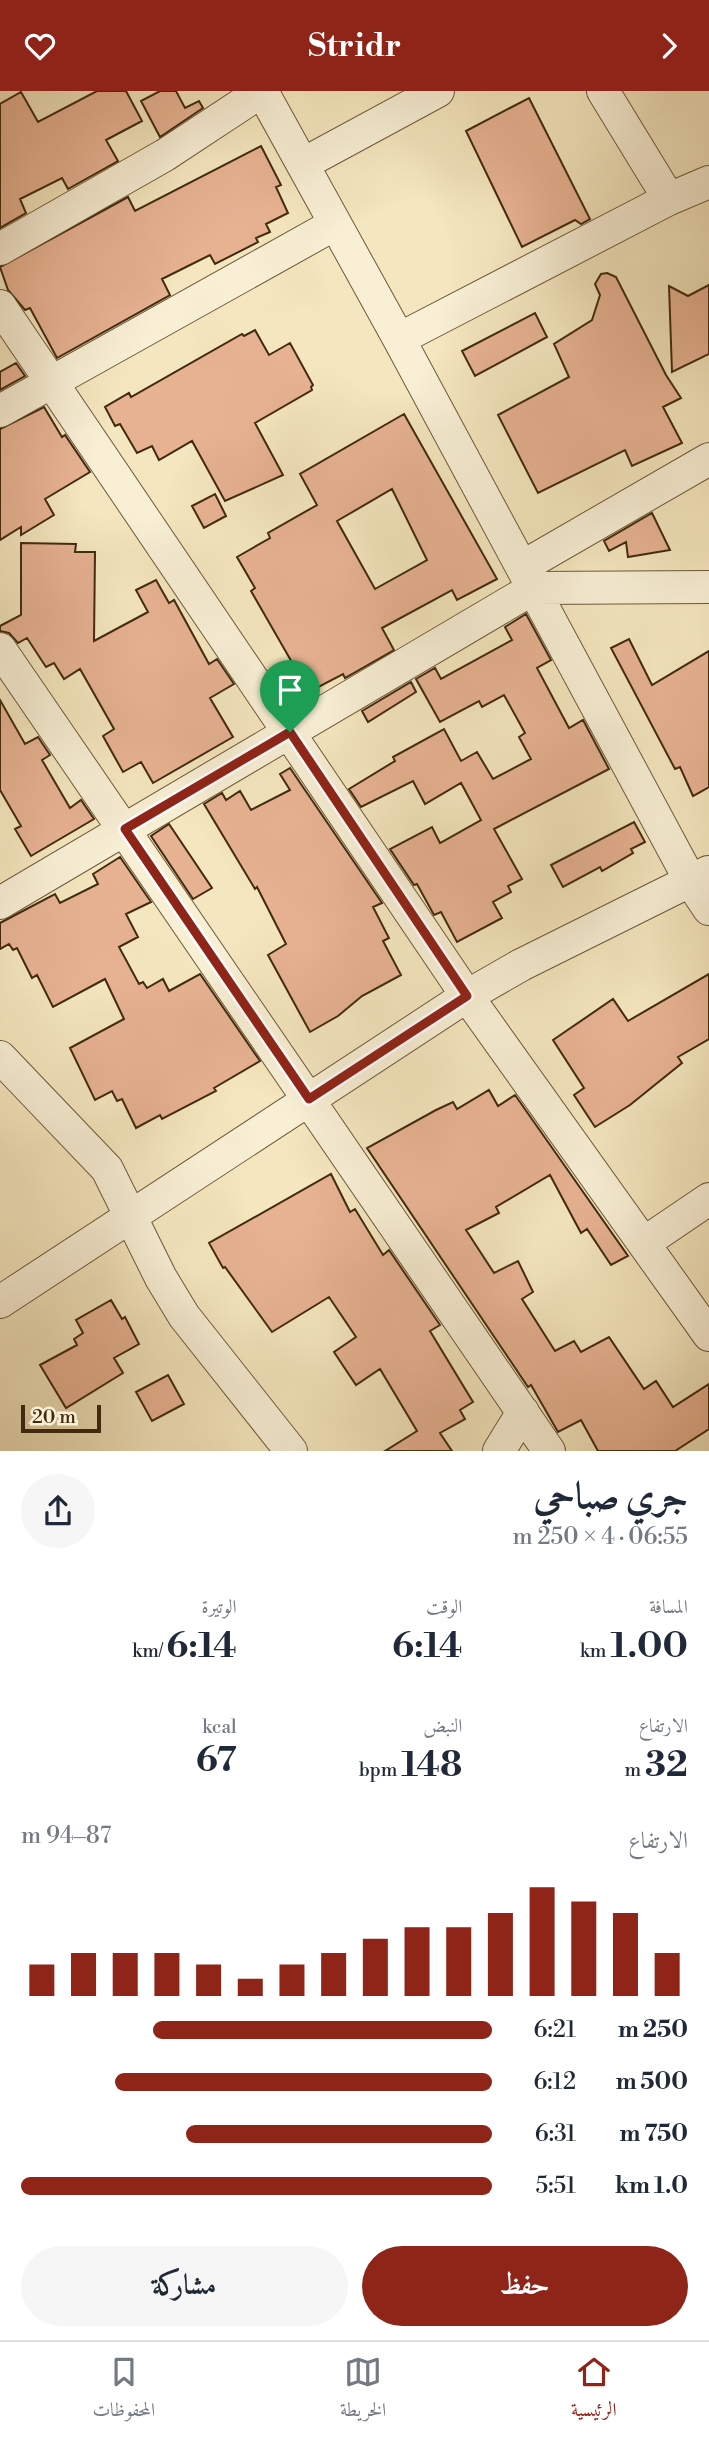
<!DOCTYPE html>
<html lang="ar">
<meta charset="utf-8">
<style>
:root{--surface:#fff;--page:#f6f6f7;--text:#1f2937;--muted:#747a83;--line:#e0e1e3;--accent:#8f2418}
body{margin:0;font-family:"Libre Bodoni",Amiri,serif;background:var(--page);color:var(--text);direction:rtl;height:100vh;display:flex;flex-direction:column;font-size:26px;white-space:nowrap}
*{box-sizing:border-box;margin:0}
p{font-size:23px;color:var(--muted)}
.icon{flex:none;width:38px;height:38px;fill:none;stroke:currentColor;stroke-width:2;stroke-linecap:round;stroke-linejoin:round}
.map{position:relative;height:1360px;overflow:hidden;direction:ltr}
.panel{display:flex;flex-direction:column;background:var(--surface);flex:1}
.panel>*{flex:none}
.scale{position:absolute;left:21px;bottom:18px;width:80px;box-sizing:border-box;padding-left:7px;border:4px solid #412a0e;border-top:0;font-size:19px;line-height:24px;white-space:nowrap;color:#412a0e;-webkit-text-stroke:5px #f8efd5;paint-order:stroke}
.pin{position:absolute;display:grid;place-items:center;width:60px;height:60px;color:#fff;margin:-72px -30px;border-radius:50% 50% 50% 0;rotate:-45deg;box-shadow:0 0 7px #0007}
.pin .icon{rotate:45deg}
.round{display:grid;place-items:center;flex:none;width:74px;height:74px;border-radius:37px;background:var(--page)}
.overview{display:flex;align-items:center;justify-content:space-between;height:119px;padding:0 21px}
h1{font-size:38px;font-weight:700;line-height:52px}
.metrics{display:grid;grid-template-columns:repeat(3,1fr);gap:10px;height:119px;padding:7px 21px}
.metrics div{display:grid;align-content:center}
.metrics b{font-size:35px;font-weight:700}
.metrics small{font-size:19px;font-weight:400}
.metrics p{font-size:19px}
.chart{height:196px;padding:14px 21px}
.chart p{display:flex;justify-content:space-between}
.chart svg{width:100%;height:126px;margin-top:7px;stroke:var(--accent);stroke-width:6}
.cta{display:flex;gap:14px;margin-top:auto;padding:14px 21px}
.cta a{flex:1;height:80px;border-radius:42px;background:var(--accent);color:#fff;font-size:28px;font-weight:700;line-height:80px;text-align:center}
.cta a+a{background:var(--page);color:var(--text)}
ul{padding:0 21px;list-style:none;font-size:23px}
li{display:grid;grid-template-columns:112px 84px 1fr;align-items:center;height:52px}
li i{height:18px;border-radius:9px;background:var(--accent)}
header{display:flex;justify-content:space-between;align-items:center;height:91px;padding:0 21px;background:var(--accent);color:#fff;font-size:32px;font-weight:700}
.tab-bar{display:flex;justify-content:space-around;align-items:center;height:98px;border-top:2px solid var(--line);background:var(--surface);font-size:19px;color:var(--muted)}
.tab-bar a{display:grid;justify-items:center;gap:4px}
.tab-bar .current{color:var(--accent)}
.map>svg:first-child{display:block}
.building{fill:#e7b292;stroke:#412a0e;stroke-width:2;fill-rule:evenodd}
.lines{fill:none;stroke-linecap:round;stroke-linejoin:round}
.minor-casing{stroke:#6e593a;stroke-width:34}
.minor{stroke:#f8efd5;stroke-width:32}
.route-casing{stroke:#fff;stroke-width:14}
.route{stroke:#8f2418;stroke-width:9}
</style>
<header><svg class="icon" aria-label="forward" viewBox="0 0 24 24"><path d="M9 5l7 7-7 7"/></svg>Stridr<svg class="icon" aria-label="heart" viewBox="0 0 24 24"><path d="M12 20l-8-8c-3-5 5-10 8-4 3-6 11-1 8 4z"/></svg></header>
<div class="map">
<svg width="709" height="1360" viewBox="0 0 709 1360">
<rect width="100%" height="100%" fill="#f4e6be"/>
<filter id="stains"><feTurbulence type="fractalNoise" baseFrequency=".00286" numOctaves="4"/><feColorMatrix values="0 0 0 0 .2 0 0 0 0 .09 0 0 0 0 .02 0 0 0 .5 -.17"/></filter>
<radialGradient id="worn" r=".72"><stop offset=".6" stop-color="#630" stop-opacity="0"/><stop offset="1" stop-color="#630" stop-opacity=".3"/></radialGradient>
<!-- building -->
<path class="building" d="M97 0H126L142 30 106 49 118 70 68 98 62 87 20 108 26 122 0 137V13L21 1 38 31Z
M160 0H176L185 17 199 10 203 17 160 46 141 10Z
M529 7 590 128 581 133 575 129 522 156 466 40Z
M261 55 281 94 276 96 288 122 266 133 270 141 256 147 258 151 215 173 210 164 162 188 170 204 57 267 30 217 25 219 8 199 0 176 128 106 135 120Z
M607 182 616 186 666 284 681 307 663 316 682 352 632 375 625 359 538 402 498 324 569 286 554 253 592 229 600 204 595 193 601 183Z
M709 194V263L672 281 669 195 688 205Z
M535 222 547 246 475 285 462 260Z
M255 239 269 264 290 252 313 294 311 296 312 299 255 332 283 384 225 410 192 350 159 369 152 355 137 362 120 333 115 335 105 316 129 302 131 306 242 243 244 245Z
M16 272 25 285 0 299V281Z
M44 316 62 346 65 344 90 381 45 408 54 424 21 444V436L0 449V338Z
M404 323 497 488 457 509 452 499 382 537 394 559 345 587 343 583 309 601 251 500 255 497 237 466 270 447 268 442 317 414 300 383ZM392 398 427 469 375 498 337 430Z
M215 403 226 425 204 437 192 415Z
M652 422 670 459 628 466 626 451 609 460 604 450Z
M21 452 76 453 75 461H95L94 550 148 521 136 499 156 489 169 512 174 509 209 573 217 568 234 593 210 607 233 646 153 692 141 671 123 681 103 645 114 638 80 578 64 588 54 572 46 576 27 547 18 552 9 542 0 540V535L21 524Z
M526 523 551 569 537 577 569 637 583 629 609 678 494 738 522 788 508 795 511 801 493 811 502 827 457 851 441 821 434 824 417 793 414 794 390 758 432 736 440 752 481 729 461 692 425 713 413 690 361 716 349 698 395 670 393 666 444 638 461 670 477 661 493 688 531 668 519 646 525 642 504 604 482 616 479 610 440 631 416 588 435 577 441 588 512 549 505 536Z
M629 548 652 594 709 560V696L693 705 680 676 675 678 611 557Z
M411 591 416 601 368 631 362 620Z
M0 609 25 653 38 646 50 664 42 669 70 717 81 709 94 728 31 765 15 738 21 735 0 699Z
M290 677 382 812 373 816 389 847 383 850 401 884 362 905 338 925 310 941 268 864 286 853 257 796 255 798 204 713 222 702 226 709 240 700 251 719 290 699 280 683Z
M634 731 645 751 631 758 633 762 602 780 600 776 563 796 551 774Z
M169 733 212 797 193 808 151 745Z
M120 766 151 811 126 823 138 846 119 856 139 893 143 891 147 897 163 888 169 900 200 883 260 970 214 997 216 1000 162 1028 160 1024 136 1037 122 1008 117 1010 112 1000 95 1009 70 957 124 928 105 888 53 916 37 884 32 887 17 857 13 859 9 853 0 858V832L55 803 60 812 98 793 93 783Z
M709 883V948L678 966 682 972 630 1014 595 1036 574 1004 584 997 553 949 613 908 628 930Z
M489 999 498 1015 515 1004 628 1165 611 1174 587 1138 581 1142 550 1084 496 1116 499 1122 466 1139 494 1182 518 1170 533 1201 522 1208 555 1260 574 1250 581 1261 609 1246 644 1298 656 1290 673 1316 709 1293V1338L675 1360H598L581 1329 558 1341 531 1294 528 1296 367 1057 436 1019 453 1011 457 1018Z
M331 1083 350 1121 355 1118 383 1164 389 1159 440 1234 430 1240 473 1311 460 1319 465 1328 440 1342 452 1360H385L417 1340 380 1278 356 1294 334 1261 356 1246 329 1206 272 1241 225 1176 223 1177 209 1152Z
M111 1209 122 1228 125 1226 139 1253 114 1267 123 1282 66 1317 40 1274 77 1254 74 1248 83 1242 76 1229Z
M168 1284 184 1313 152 1330 136 1301Z"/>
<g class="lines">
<defs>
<path id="minor" d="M262 0 399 248 691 791 709 818
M603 0 669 108
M303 73 438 0
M0 158 165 64 262 0
M0 215 467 905 709 1244
M399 248 669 108 709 91
M0 320 335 133
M522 476 709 368
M0 558 549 1360
M0 812 534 497 709 496
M0 966 107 1078 161 1187 184 1225 291 1360
M644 1152 709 1108
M0 1211 467 905 521 874 708 781
M499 1360 523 1321"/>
</defs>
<!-- minor casing -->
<use href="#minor" class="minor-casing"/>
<!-- minor -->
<use href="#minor" class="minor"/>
</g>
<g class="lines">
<defs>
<path id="route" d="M290 641 467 905 309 1008 125 738Z"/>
</defs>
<!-- route casing -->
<use href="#route" class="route-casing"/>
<!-- route -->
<use href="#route" class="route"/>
</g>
<rect width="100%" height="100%" filter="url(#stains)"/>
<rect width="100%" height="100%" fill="url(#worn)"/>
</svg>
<div class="scale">20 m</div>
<div class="pin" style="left:290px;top:641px;background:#1e9e55"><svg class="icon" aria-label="arrive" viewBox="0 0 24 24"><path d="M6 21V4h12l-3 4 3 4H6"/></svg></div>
</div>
<section class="panel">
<div class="overview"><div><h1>جري صباحي</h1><p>06:55 · 4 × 250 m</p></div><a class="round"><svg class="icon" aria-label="share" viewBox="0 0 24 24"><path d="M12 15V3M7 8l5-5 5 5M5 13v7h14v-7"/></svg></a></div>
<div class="metrics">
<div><p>المسافة</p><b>1.00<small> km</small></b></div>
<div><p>الوقت</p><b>6:14</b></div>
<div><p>الوتيرة</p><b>6:14<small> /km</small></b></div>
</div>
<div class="metrics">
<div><p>الارتفاع</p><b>32<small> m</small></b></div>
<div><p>النبض</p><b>148<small> bpm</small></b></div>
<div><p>kcal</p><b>67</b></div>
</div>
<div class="chart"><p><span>الارتفاع</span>87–94 m</p>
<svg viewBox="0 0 160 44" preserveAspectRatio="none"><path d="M5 44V33M15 44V29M25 44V29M35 44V29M45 44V33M55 44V38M65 44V33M75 44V29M85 44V24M95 44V20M105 44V20M115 44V15M125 44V6M135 44V11M145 44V15M155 44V29"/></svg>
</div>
<ul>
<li><b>250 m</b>6:21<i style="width:72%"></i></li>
<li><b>500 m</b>6:12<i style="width:80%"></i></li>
<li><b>750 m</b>6:31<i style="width:65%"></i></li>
<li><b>1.0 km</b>5:51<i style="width:100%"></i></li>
</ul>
<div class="cta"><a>حفظ</a><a>مشاركة</a></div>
</section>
<nav class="tab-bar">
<a class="current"><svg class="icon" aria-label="home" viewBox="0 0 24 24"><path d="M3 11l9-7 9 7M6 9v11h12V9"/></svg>الرئيسية</a>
<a><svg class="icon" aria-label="map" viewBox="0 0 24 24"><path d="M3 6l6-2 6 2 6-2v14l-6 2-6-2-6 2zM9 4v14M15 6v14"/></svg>الخريطة</a>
<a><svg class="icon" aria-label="saved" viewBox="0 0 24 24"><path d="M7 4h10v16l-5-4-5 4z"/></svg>المحفوظات</a>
</nav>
